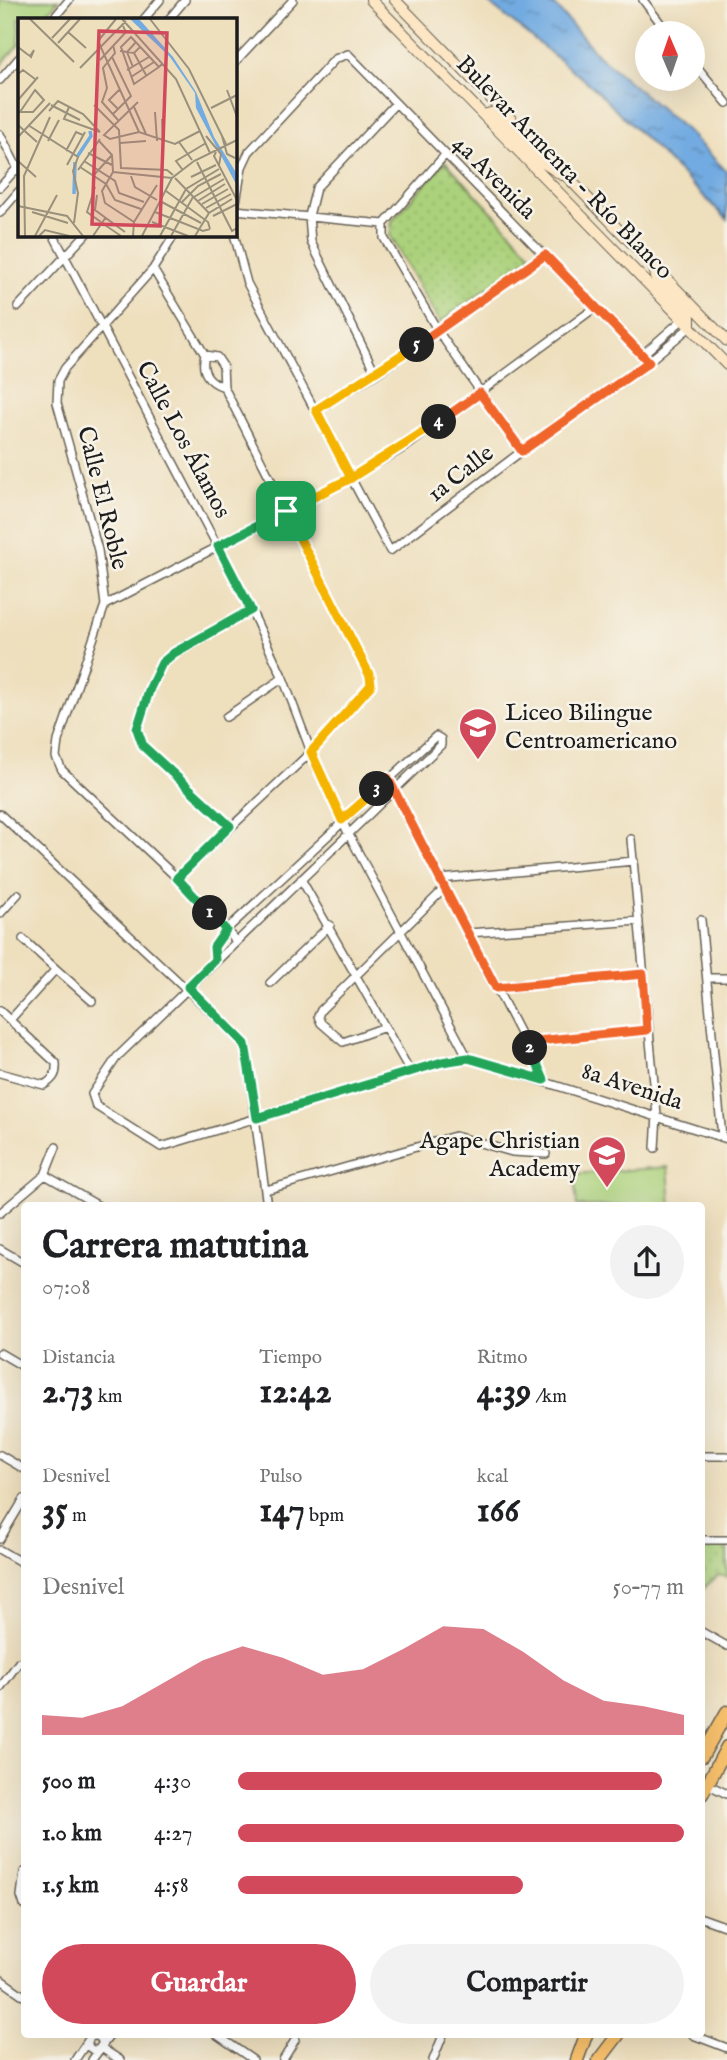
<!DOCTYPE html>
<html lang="es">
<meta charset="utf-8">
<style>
:root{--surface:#fff;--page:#f2f2f2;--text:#202124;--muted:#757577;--accent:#d1495b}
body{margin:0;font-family:"IM FELL English",serif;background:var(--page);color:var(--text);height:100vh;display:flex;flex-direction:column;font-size:26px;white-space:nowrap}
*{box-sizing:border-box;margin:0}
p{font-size:23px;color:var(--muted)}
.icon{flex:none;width:38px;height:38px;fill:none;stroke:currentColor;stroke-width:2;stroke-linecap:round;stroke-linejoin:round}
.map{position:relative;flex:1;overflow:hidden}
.drawer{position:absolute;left:21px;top:1202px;width:684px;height:836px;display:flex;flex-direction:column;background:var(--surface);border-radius:7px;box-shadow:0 7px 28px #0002}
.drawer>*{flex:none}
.needle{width:46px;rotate:358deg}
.fabs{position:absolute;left:635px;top:21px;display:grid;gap:14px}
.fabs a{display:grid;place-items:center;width:70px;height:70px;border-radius:50%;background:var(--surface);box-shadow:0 7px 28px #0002;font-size:35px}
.pin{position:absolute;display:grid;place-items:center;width:60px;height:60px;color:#fff;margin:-30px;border-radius:14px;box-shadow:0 4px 10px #0006}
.km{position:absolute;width:35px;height:35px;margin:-18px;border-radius:50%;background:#222;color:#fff;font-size:19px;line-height:35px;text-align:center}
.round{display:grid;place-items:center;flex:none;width:74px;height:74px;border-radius:37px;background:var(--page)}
.head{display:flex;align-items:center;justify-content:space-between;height:119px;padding:0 21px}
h1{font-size:38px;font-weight:800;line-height:52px}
.metrics{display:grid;grid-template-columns:repeat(3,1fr);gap:10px;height:119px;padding:7px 21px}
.metrics div{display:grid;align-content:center}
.metrics b{font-size:35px;font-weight:800}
.metrics small{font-size:19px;font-weight:400}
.metrics p{font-size:19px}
.chart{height:196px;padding:14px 21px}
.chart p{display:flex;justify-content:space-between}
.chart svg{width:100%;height:126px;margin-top:7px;fill:var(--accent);opacity:.7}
.cta{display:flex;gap:14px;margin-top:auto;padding:14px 21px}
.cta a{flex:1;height:80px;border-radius:42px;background:var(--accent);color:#fff;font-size:28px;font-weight:800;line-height:80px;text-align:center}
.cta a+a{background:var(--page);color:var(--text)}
ul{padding:0 21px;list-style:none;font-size:23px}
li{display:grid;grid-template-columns:112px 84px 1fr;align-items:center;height:52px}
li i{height:18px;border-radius:9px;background:var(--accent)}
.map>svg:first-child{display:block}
.park{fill:url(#park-dots);stroke:#64764c;stroke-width:2}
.pitch{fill:#abd17b;stroke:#64764c;stroke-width:2}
.water{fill:url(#water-ripples);stroke:#47647e;stroke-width:2}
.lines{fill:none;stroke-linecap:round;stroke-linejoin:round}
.street-casing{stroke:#666054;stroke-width:10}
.secondary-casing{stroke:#666054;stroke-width:12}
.highway-casing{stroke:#666054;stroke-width:15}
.street{stroke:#fff;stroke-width:7}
.secondary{stroke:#fce6c4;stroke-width:10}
.highway{stroke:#f7c06c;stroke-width:12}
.split-1-casing{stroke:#fff;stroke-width:14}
.split-2-casing{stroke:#fff;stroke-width:14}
.split-3-casing{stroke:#fff;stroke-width:14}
.split-4-casing{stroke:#fff;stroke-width:14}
.split-5-casing{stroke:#fff;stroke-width:14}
.split-6-casing{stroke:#fff;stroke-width:14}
.split-1{stroke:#22a559;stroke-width:9}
.split-2{stroke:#22a559;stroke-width:9}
.split-3{stroke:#f0652b;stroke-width:9}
.split-4{stroke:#f5b400;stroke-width:9}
.split-5{stroke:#f0652b;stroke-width:9}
.split-6{stroke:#f5b400;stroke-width:9}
.labels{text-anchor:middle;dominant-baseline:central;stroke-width:5;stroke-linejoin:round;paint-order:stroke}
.street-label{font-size:24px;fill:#1c1c1c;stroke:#f7f3e8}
.poi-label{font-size:24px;fill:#1c1c1c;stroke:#f7f3e8;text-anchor:start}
.inset-river{fill:none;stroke:#72abe1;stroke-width:3.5}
.inset-road{fill:none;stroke:#9a917d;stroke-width:2}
.view{fill:#d1495b;fill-opacity:0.15;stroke:#d1495b;stroke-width:3.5}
.inset-edge{fill:none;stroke:#1c1c1c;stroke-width:3.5}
</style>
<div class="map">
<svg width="727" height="2060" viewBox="0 0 727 2060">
<defs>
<pattern id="park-dots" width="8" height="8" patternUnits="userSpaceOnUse" patternTransform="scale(1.75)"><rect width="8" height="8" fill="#abd17b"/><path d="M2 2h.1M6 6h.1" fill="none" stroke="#93b36a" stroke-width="1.8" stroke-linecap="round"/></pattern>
<pattern id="water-ripples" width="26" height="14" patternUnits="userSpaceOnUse" patternTransform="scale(1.75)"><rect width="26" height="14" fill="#72abe1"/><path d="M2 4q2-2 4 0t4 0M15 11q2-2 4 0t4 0" fill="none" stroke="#5d8ab6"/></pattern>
</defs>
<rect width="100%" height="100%" fill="#f7f3e8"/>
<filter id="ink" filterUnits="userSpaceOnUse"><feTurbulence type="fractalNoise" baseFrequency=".0143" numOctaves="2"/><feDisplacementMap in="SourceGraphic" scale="14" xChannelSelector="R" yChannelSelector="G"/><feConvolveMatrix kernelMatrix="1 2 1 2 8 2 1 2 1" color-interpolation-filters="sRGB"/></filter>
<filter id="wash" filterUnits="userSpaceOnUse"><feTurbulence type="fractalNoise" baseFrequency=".00686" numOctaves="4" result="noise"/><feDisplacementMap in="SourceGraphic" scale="28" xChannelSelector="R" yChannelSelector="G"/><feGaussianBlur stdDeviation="1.57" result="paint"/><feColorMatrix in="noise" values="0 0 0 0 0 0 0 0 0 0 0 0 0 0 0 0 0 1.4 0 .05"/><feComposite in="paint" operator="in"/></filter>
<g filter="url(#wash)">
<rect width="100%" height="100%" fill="#eedfbd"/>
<!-- park -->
<path class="park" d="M445 161 532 255 440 323 390 236 392 221Z
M702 1547H727V1577L718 1575 702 1590Z"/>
<!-- pitch -->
<path class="pitch" d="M0 0H59L42 19H19V44L0 66Z
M668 1167 671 1206H577L574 1174Z"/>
<!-- water -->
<path class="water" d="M485 0H550L598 55 686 130 727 172V219L593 87Z"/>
</g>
<g filter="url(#ink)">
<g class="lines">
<defs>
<path id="street" d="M643 0 668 33
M53 19 69 0
M144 19 160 0
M169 19 185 0
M693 62 727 103
M234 63 293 0
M0 80 19 58
M0 134 19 171
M0 187 19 166
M235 210 384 224 444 156
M0 213 19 191
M234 214 242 167 249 152 335 59 348 54 648 362
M384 224V238L438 331 522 451
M53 234 251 610 283 678 311 752 348 833 468 1058
M175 234 153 269 65 368 58 381 57 403 98 550 105 605 58 741 56 757 62 770 177 878 236 941
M234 234 247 283 390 551 522 451 648 362 690 327
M153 269 205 355 217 357 223 366 224 387 370 676 371 685 311 752 177 878
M18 307 86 234
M205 355C200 372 209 382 224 387
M642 355 682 320
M376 374 311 242 309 216 316 188 395 104
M316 410 376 374 545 255
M105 605 351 478 407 446 596 307
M226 717 283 678
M388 778 544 1080
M0 814 245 1044 267 1206
M230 826 143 746 137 729 150 688 162 663 174 653 251 610
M631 839 657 1115 655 1148
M301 879 410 1071
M440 879 634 861
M0 914 18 894
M701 920 722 1137
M468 933 639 921
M215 960 214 947 226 930 436 736 441 739V745L117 1057 92 1094 96 1106 161 1147 442 1062 468 1058 727 1139
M56 969 92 1001
M707 978H727
M270 983 330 925
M496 988 643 974
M0 1011 56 1063C57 1074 54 1079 44 1085L0 1073
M10 1020 56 969 23 939
M385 1027 343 1042 321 1023 318 1016 321 1010 445 888
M527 1042 647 1030
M45 1175 99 1206
M266 1190 455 1136 512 1152 546 1154
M0 1213 45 1175 56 1147
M0 1249 24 1263
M0 1353 24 1367
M0 1455 24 1469
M702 1456H727
M0 1539 24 1499
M702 1540H727
M0 1550 24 1564
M702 1632 727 1646
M0 1688 19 1662
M707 1784 727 1794
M24 1872 21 1896 24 1905
M702 1918 727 1927
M0 1979 24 1996
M217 2035 253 2060
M693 2035 727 2048
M88 2043a7 7 0 1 1 14 0a7 7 0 1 1-14 0Z
M100 2047 120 2060
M75 2060 89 2039
M92 2060 110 2035
M283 2060 295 2040
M433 2060 443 2035"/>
<path id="secondary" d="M371 0 727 365
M395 0 727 341
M483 115 494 112 539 160 562 175
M654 267 657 282 690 317V327"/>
<path id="highway" d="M702 1756 727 1712
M702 1794 727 1747
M577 2060 586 2035
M599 2060 618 2035"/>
</defs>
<!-- street casing -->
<use href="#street" class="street-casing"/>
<!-- secondary casing -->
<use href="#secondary" class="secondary-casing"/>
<!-- highway casing -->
<use href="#highway" class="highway-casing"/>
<!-- street -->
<use href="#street" class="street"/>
<!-- secondary -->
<use href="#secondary" class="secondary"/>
<!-- highway -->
<use href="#highway" class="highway"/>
</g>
</g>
<g class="lines" filter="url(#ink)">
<defs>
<path id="split-1" d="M210 913 177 878 230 826 143 746 137 729 150 688 162 663 174 653 251 610 218 546 286 511"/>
<path id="split-2" d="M210 913 226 930 214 947 215 960 188 987 245 1044 257 1118 442 1062 468 1058 544 1080 530 1048"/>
<path id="split-3" d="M377 789 388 778 496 988 643 974 647 1030 527 1042 530 1048"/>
<path id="split-4" d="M377 789 342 820 311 752 371 685 370 676 286 511 351 478 439 422"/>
<path id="split-5" d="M417 345 545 255 649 362 522 451 480 393 439 422"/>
<path id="split-6" d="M286 511 351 478 316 410 417 345"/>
</defs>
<!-- split-1 casing -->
<use href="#split-1" class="split-1-casing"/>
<!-- split-2 casing -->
<use href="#split-2" class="split-2-casing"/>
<!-- split-3 casing -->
<use href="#split-3" class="split-3-casing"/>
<!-- split-4 casing -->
<use href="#split-4" class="split-4-casing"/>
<!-- split-5 casing -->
<use href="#split-5" class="split-5-casing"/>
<!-- split-6 casing -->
<use href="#split-6" class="split-6-casing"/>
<!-- split-1 -->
<use href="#split-1" class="split-1"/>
<!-- split-2 -->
<use href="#split-2" class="split-2"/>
<!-- split-3 -->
<use href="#split-3" class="split-3"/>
<!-- split-4 -->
<use href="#split-4" class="split-4"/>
<!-- split-5 -->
<use href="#split-5" class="split-5"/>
<!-- split-6 -->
<use href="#split-6" class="split-6"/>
</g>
<!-- icons -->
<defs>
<symbol id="school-pin" viewBox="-11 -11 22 30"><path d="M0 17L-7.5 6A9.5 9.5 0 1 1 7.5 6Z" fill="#d1495b" stroke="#f7f3e8"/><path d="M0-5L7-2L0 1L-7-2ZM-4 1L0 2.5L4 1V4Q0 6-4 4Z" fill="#fff"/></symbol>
</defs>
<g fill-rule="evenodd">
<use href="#school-pin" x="456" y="705" width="44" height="60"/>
<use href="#school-pin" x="585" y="1133" width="44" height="60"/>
</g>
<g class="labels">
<!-- street labels -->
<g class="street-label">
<text transform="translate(564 168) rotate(46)">Bulevar Armenta - Río Blanco</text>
<text transform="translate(494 178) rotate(45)">4a Avenida</text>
<text transform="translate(183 440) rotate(62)">Calle Los Álamos</text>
<text transform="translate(461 474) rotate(-38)">1a Calle</text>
<text transform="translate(102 498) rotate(76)">Calle El Roble</text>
<text transform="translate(632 1087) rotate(18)">8a Avenida</text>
</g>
<!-- poi labels -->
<g class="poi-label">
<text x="505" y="713">Liceo Bilingue<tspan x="505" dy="28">Centroamericano</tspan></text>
<text x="580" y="1141" text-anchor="end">Agape Christian<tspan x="580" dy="28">Academy</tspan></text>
</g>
</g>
<!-- overview -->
<g transform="translate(18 18)">
<rect width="219" height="219" fill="#eedfbd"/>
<path d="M112 1H121L155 39 178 74 196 119 219 156V168L178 90 177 75 152 39Z" fill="#72abe1"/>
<path class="inset-river" d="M59 139 73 118 72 113M56 176 57 144"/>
<path class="inset-road" d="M12 1 56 44M98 1 80 23 121 114M104 1 158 61 192 135M132 1 171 51 208 126M50 14 68 30M34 20 52 1M40 25 62 1M95 27 97 35 85 50 89 70 84 84 100 102M0 29 9 36 12 38 13 39 16 32 12 38M102 33 116 35 122 29M116 35 128 57M94 39 113 78 95 96M82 42 108 14 105 8M115 49 109 34 118 24M141 49 113 19 103 29 116 66 141 49 144 46M62 50 108 3M109 52 131 39M0 56 5 52 17 61M113 59 136 44M17 72 26 82 15 94H2ZM209 72 219 99M0 82 20 59M120 84 86 117 92 121 121 114 157 126 182 113M33 87 62 102M76 87 101 112 103 150 149 152 155 157M51 89 46 101 82 114M116 89 128 116M193 90 219 77M100 91 91 82 102 71M31 93 40 83 65 96 82 114M137 94 139 123M144 101 145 122M0 107 19 124M10 107 60 139 55 153 60 175 56 205M188 118 203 136 201 147M204 118 209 136 217 140M0 119 32 85M30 123 41 102M81 123 94 137 95 154M161 124 174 142M102 125 128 123M48 133 58 114 65 117M198 134 196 138 219 182M70 135 94 147M0 143 18 159M66 143 97 163 101 175 126 184M179 144 214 213 219 210M49 147 67 114M62 149 88 166 97 182 123 191M164 151 158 143 188 125M60 152 82 121M95 154 84 173 87 185 116 204M95 154 154 160M75 158 94 137M113 158 117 169 139 182M173 159 198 147M157 160 191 195M77 169 69 194 83 204M148 173 190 204 192 211M79 177 77 192 107 214M176 179 206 161M142 183 183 205M180 183 207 166M164 184 180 168 203 156M184 186 210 171M0 188 49 198 65 218M188 190 213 176M14 194 50 205M137 194 185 213 192 211M195 198 219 186M134 204 170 218M84 205 103 218M7 218 6 158 32 99M17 218 39 177M21 218 27 212 51 218M75 218 88 199M115 218 116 204 139 167M124 218 154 160 176 143 219 122M142 218 168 171 201 151M153 218 175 179M177 218 191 195 214 181"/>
<path class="view" d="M81 13 149 15 142 208 74 206Z"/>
<rect width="219" height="219" class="inset-edge"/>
</g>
</svg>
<div class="fabs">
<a><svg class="needle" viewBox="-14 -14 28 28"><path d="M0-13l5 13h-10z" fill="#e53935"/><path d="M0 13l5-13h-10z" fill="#757577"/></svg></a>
</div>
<div class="pin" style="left:286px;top:511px;background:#1e9e55"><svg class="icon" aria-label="arrive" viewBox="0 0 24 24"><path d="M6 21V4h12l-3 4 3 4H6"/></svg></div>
<b class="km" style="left:210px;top:913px">1</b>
<b class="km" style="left:530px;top:1048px">2</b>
<b class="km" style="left:377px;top:789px">3</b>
<b class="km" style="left:439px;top:422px">4</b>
<b class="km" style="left:417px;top:345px">5</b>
<section class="drawer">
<div class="head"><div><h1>Carrera matutina</h1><p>07:08</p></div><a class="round"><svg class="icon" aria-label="share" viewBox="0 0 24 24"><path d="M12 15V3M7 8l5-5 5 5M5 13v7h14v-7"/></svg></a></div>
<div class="metrics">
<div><p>Distancia</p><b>2.73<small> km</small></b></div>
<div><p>Tiempo</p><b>12:42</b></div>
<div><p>Ritmo</p><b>4:39<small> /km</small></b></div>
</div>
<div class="metrics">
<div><p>Desnivel</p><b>35<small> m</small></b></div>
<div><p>Pulso</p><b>147<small> bpm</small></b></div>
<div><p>kcal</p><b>166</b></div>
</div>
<div class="chart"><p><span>Desnivel</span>50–77 m</p>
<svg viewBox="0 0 160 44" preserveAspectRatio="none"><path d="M0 44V37L10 38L20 34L30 26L40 18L50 13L60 17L70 23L80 21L90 14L100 6L110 7L120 15L130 25L140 32L150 34L160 37V44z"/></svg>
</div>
<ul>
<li><b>500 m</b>4:30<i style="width:95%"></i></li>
<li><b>1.0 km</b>4:27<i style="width:100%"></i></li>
<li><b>1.5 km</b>4:58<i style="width:64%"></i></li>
</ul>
<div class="cta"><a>Guardar</a><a>Compartir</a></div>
</section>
</div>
